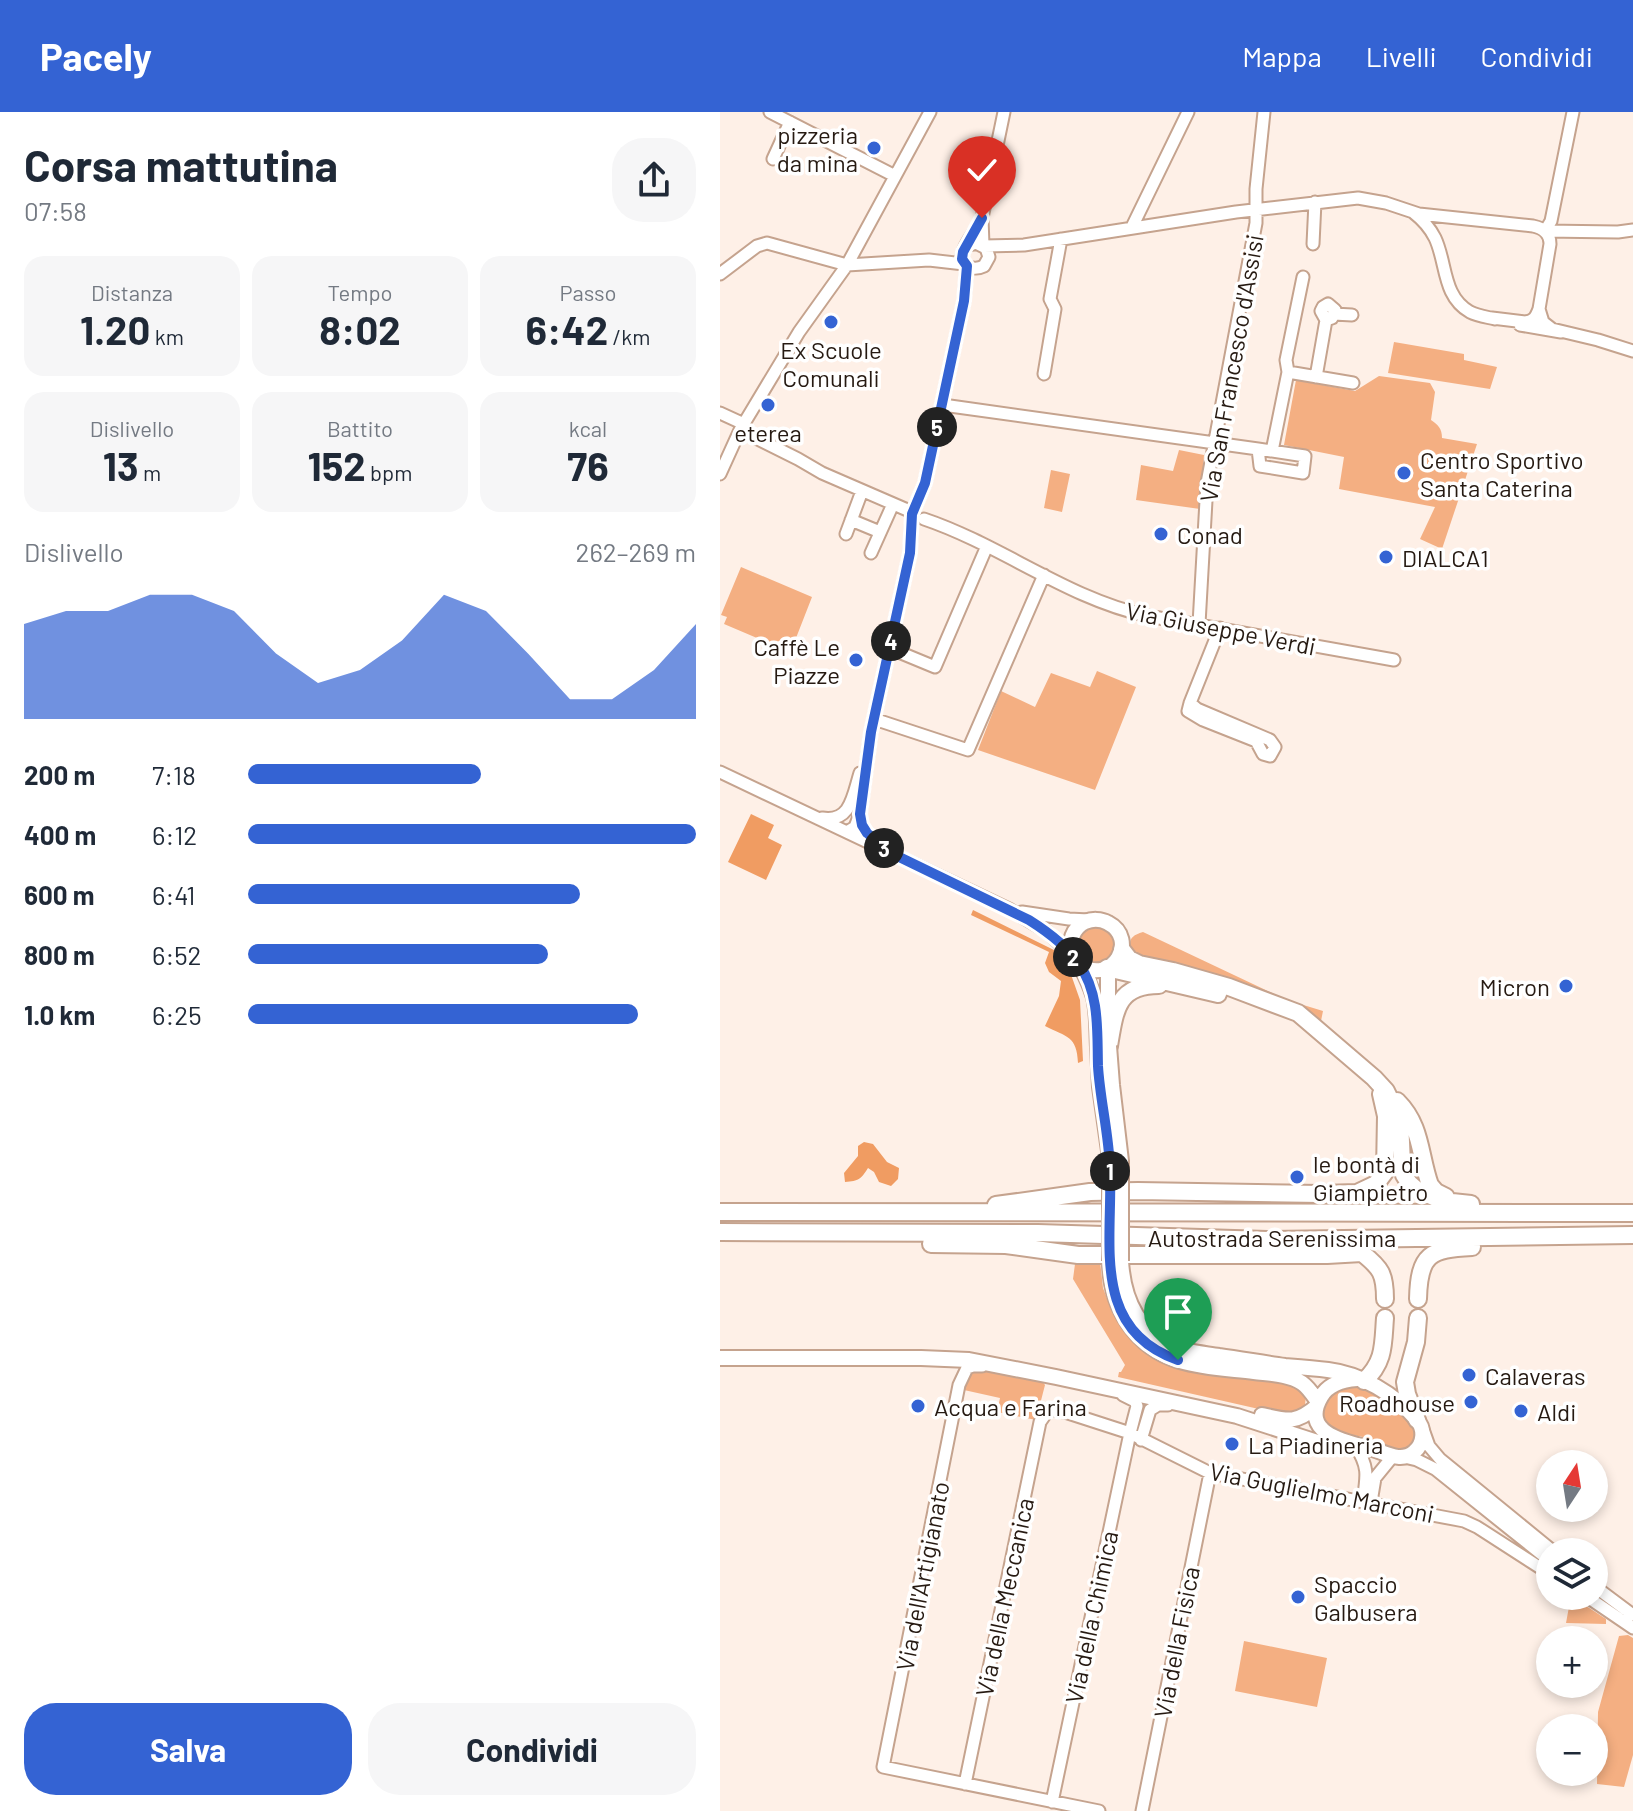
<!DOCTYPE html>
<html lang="it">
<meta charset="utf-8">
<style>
:root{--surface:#fff;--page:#f6f6f7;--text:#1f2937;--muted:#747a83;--accent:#3463d3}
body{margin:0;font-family:Barlow,sans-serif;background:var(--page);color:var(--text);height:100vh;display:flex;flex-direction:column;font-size:30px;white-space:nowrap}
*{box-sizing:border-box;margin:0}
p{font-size:26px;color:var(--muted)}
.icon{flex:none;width:44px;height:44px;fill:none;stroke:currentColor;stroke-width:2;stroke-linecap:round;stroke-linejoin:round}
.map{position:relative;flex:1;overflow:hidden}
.sheet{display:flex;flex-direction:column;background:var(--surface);width:720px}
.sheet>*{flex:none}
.needle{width:52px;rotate:12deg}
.controls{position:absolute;left:816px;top:1338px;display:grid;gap:16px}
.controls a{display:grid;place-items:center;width:72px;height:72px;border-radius:50%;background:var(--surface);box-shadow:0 4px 12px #0003;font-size:40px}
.pin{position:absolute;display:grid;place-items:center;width:68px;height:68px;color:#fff;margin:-82px -34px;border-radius:50% 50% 50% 0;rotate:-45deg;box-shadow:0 0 8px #0007}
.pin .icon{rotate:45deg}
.km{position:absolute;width:40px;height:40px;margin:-20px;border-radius:50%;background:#222;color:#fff;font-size:22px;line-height:40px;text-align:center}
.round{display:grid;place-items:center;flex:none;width:84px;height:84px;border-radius:32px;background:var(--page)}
.head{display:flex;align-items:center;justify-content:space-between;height:136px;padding:0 24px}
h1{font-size:44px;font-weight:700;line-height:60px}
.metrics{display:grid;grid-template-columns:repeat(3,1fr);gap:12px;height:136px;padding:8px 24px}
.metrics div{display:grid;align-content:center;border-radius:20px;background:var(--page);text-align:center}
.metrics b{font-size:40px;font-weight:700}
.metrics small{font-size:22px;font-weight:400}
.metrics p{font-size:22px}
.chart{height:224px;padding:16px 24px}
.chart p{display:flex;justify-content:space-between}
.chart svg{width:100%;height:144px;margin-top:8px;fill:var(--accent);opacity:.7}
.button{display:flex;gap:16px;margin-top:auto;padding:16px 24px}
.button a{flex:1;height:92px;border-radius:32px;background:var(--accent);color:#fff;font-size:32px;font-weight:700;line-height:92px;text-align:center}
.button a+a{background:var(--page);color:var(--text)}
ul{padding:0 24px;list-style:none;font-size:26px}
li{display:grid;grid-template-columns:128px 96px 1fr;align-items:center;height:60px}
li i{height:20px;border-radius:10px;background:var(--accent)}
header{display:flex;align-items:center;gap:48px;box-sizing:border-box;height:112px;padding:0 40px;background:var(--accent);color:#fff}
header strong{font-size:38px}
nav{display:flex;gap:44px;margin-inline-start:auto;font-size:28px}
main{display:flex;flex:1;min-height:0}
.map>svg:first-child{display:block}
.green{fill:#f4af82}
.forest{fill:#f09c62}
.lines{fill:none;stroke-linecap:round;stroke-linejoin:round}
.minor-casing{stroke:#c5a38e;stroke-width:15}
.major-casing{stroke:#c5a38e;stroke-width:18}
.highway-casing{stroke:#c5a38e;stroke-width:20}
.minor{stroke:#fff;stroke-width:11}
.major{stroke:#fff;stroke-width:14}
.highway{stroke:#fff;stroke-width:16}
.major-bridge-casing{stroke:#c5a38e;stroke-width:18;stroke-linecap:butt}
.major-bridge{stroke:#fff;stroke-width:14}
.route-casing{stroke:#fff;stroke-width:16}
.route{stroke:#3463d3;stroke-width:10}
.poi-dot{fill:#3463d3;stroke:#fff;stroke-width:3}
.labels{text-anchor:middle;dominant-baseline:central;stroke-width:7;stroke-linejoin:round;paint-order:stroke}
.poi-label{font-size:24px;fill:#261a12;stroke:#fff;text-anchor:start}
.street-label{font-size:24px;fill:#261a12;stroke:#fff}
</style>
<header>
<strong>Pacely</strong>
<nav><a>Mappa</a><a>Livelli</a><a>Condividi</a></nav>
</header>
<main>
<section class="sheet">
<div class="head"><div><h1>Corsa mattutina</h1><p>07:58</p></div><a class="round"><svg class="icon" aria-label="share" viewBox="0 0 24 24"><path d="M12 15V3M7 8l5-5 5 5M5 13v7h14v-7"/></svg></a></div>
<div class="metrics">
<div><p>Distanza</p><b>1.20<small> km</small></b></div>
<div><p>Tempo</p><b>8:02</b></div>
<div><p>Passo</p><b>6:42<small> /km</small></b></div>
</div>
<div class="metrics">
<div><p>Dislivello</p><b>13<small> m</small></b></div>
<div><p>Battito</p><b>152<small> bpm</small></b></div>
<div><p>kcal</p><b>76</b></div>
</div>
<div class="chart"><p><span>Dislivello</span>262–269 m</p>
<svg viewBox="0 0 160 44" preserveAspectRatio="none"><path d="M0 44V15L10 11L20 11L30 6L40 6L50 11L60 24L70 33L80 29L90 20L100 6L110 11L120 24L130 38L140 38L150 29L160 15V44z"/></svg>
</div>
<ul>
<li><b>200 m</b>7:18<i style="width:52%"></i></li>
<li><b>400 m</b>6:12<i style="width:100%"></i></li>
<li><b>600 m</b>6:41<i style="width:74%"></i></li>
<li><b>800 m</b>6:52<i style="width:67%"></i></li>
<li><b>1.0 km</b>6:25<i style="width:87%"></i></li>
</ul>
<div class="button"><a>Salva</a><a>Condividi</a></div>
</section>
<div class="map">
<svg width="913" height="1699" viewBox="0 0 913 1699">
<rect width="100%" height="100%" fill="#fef0e7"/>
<!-- green -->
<path class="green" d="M674 230 744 242V248L777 255 770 277 668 261Z
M659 264 710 271 715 280 711 308C718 313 722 316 722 326L757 332 722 437 700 427 715 395 619 377 624 345 564 333 576 268 635 279Z
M459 338 484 343 480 397 416 388 421 353 453 359Z
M331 358 350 362 342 400 324 396Z
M21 455 92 485 69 544 56 534 4 512 7 505 1 503Z
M377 559 416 575 375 678 258 638 281 579 315 595 331 561 370 575Z
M369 815C373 815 377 813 381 815 407 822 392 861 368 850 356 845 356 835 358 824Z
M423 820 567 888 603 899 601 909 585 898 417 846C409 834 405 825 423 820Z
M380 1149 383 1176 393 1202 407 1222 425 1239 544 1268 573 1273 586 1282 585 1294 577 1300 556 1301 398 1265 399 1260H401L405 1253 353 1167 355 1152Z
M257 1257 322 1269 325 1273 316 1308 277 1300 280 1286 244 1278 248 1261Z
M640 1272C662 1284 692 1298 698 1324 694 1329 692 1336 686 1338 675 1341 660 1331 650 1327 638 1323 624 1323 613 1318 600 1311 599 1290 610 1281 618 1275 631 1274 640 1272Z
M851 1484 886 1507V1512L846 1511Z
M908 1523 913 1526V1643L904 1675 877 1672 878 1600 899 1524Z
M524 1529 607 1546 597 1595 515 1579Z"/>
<!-- forest -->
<path class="forest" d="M31 702 54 713 48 726 62 733 46 768 8 750Z
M253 798 336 839 348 854 360 888 363 949 358 951C357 924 347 925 325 914L339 884 341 869 329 860 325 851 329 840 251 803Z
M144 1030 153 1032 167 1050 179 1056 178 1067 171 1074 159 1070 154 1060 148 1056C141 1067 139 1069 125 1070L124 1061 138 1044V1034Z"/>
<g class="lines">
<defs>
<path id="minor" d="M50 0 175 64
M53 47 70 10
M694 101C703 108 710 116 715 126 727 151 722 184 750 200 758 204 767 205 775 207
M412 115 468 0
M825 119 831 109 853 0
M825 119 898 120 913 118
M593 132 595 90
M263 133 262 106 284 0
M247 134 256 131 266 136 269 145 264 154C254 159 238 155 243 140 245 131 255 120 260 110
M264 134 304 133 516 100 638 86 666 91 699 102 813 114C823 116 830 121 830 132L819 197C816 205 814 209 805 210L772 206
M0 162 37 134 47 131 127 153 209 148 244 152
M819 197 823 210 832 217 878 228 913 239
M614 202 632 203
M800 213 841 220
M568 260 566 248 583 165
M324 262 335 197 330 187 341 127
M596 265 606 208 601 199 603 195 608 192 615 198 612 206 606 208
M222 292 230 294 538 337 585 344 583 361 540 354 538 337
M0 301 24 312
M20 318 78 347 102 361 192 400
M552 339 568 260 633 271
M0 362 20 318 79 220 127 153 210 0
M204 407C281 433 348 487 428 504L674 548
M131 408 160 420
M126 422 142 379
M151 441 173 392
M479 512 487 371 536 111V77L544 0
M169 536 215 555 267 434
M470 591 477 597 550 628 555 635 550 644 543 642 536 629 483 608 468 599Z
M470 591 500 516
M154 607 248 638 324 463
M0 660 289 797 326 819 353 844
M102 706C131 711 133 683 140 661
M127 720 135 715 140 702 151 620 190 441 192 402 205 371 244 189 247 154
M302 800 349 807 369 808
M262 1254H253L247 1256 239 1273 163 1655 379 1699
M704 1320 709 1334 720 1347 834 1440
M421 1328 430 1298 438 1293H448
M635 1333C649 1355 647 1363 643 1389
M684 1345 697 1348 715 1357 830 1449
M651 1390 655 1366 673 1344
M874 1474 913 1503
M866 1484 913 1516
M245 1672 320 1310 327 1300 333 1298 345 1300 410 1321 490 1361 744 1409 757 1415 830 1462
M332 1690 410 1321 417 1294 415 1289 403 1283
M422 1699 490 1361"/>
<path id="major" d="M360 853C393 874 419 827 388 811 381 807 372 807 365 810 353 816 348 830 352 842 354 848 359 852 362 857 367 866 371 876 374 885 378 901 377 918 378 935
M388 915V856
M390 1149C390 1194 415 1236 460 1249 483 1256 509 1257 534 1260 549 1262 568 1262 582 1271 589 1276 593 1283 598 1290
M401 1149C403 1182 415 1214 446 1231 462 1240 481 1241 499 1244 521 1247 543 1251 565 1254 579 1255 594 1256 608 1258 641 1262 675 1282 697 1308 705 1317 704 1332 694 1340 680 1352 663 1339 649 1336 625 1330 580 1321 601 1285 608 1272 623 1268 637 1267
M0 1246H201L249 1248 336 1265 517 1304 600 1331 613 1333 624 1330
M542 1303C568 1309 576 1312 597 1294"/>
<path id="highway" d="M402 838 409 847 419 852 453 859 509 875 578 901 654 966 666 979 680 1008 682 1052 684 1063 689 1071 697 1078 714 1085 732 1090 751 1092
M387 856 498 882
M389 934C395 898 397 873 439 873
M677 989C702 1014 699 1042 710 1073L716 1080 726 1085
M276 1093 370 1080 418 1079 601 1082 637 1081 656 1072 665 1060 666 1004 661 982
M0 1100 913 1101
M0 1120 318 1121 547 1128 913 1123
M211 1132 286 1133 358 1143H607L642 1141C661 1156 665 1162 665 1187
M698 1187C699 1142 710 1137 752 1135
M644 1269C665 1250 663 1232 665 1206
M697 1308 687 1282 685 1270 696 1230 698 1206"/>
</defs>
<!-- minor casing -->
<use href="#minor" class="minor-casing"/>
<!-- major casing -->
<use href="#major" class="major-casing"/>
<!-- highway casing -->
<use href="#highway" class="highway-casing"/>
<!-- minor -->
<use href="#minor" class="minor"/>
<!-- major -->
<use href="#major" class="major"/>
<!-- highway -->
<use href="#highway" class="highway"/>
<defs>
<path id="major-bridge" d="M389 934 392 973 401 1049V1149
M378 935 380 975 390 1046V1149"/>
</defs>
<!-- major-bridge casing -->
<use href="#major-bridge" class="major-bridge-casing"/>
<!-- major-bridge -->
<use href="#major-bridge" class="major-bridge"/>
</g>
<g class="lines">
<defs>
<path id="route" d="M262 106 243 140 242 147 247 154 244 189 205 371 192 402 190 441 151 620 140 702 142 713 147 721 171 741 309 808C328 820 347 834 359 852 380 882 377 919 378 954 380 988 389 1022 390 1057 393 1130 370 1217 458 1248"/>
</defs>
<!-- route casing -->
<use href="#route" class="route-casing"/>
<!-- route -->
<use href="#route" class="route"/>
</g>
<!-- markers -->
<g class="poi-dot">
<circle cx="154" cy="36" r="8"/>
<circle cx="111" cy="210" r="8"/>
<circle cx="48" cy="293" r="8"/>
<circle cx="684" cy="361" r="8"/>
<circle cx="441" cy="422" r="8"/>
<circle cx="666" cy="445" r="8"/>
<circle cx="136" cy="548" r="8"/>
<circle cx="846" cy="874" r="8"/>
<circle cx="577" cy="1065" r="8"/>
<circle cx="749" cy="1263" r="8"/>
<circle cx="751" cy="1290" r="8"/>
<circle cx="198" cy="1294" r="8"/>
<circle cx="801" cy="1299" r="8"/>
<circle cx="512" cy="1332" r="8"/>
<circle cx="578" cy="1485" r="8"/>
</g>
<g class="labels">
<!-- poi labels -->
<g class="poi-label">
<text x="138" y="22" text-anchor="end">pizzeria<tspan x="138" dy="28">da mina</tspan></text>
<text x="111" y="237" text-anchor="middle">Ex Scuole<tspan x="111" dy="28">Comunali</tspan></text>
<text x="48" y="320" text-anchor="middle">eterea</text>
<text x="700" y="347">Centro Sportivo<tspan x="700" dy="28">Santa Caterina</tspan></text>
<text x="457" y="422">Conad</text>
<text x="682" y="445">DIALCA1</text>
<text x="120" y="534" text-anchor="end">Caffè Le<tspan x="120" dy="28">Piazze</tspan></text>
<text x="830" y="874" text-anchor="end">Micron</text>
<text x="593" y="1051">le bontà di<tspan x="593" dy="28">Giampietro</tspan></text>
<text x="765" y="1263">Calaveras</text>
<text x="735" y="1290" text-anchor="end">Roadhouse</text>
<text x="214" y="1294">Acqua e Farina</text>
<text x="817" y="1299">Aldi</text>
<text x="528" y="1332">La Piadineria</text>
<text x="594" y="1471">Spaccio<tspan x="594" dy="28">Galbusera</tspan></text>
</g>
<!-- street labels -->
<g class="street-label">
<text transform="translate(511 256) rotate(-80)">Via San Francesco d'Assisi</text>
<text transform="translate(501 516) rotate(11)">Via Giuseppe Verdi</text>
<text x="552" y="1125">Autostrada Serenissima</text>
<text transform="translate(602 1380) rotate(11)">Via Guglielmo Marconi</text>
<text transform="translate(202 1464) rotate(-79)">Via dell'Artigianato</text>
<text transform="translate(284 1485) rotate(-78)">Via della Meccanica</text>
<text transform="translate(371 1505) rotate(-78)">Via della Chimica</text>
<text transform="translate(456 1530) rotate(-79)">Via della Fisica</text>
</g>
</g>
</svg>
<div class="controls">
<a><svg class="needle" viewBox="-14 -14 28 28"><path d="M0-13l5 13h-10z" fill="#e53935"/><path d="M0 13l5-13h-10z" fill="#747a83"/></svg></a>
<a><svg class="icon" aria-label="layers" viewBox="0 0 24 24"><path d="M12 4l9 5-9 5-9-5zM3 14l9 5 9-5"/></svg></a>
<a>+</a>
<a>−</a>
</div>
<div class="pin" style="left:458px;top:1248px;background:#1e9e55"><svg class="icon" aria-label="arrive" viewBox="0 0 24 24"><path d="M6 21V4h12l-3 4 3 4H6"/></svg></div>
<div class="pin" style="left:262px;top:106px;background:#d93025"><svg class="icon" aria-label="check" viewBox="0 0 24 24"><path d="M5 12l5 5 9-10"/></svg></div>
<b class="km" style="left:390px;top:1059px">1</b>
<b class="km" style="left:353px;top:845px">2</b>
<b class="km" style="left:164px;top:736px">3</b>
<b class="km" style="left:171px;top:529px">4</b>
<b class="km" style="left:217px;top:315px">5</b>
</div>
</main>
